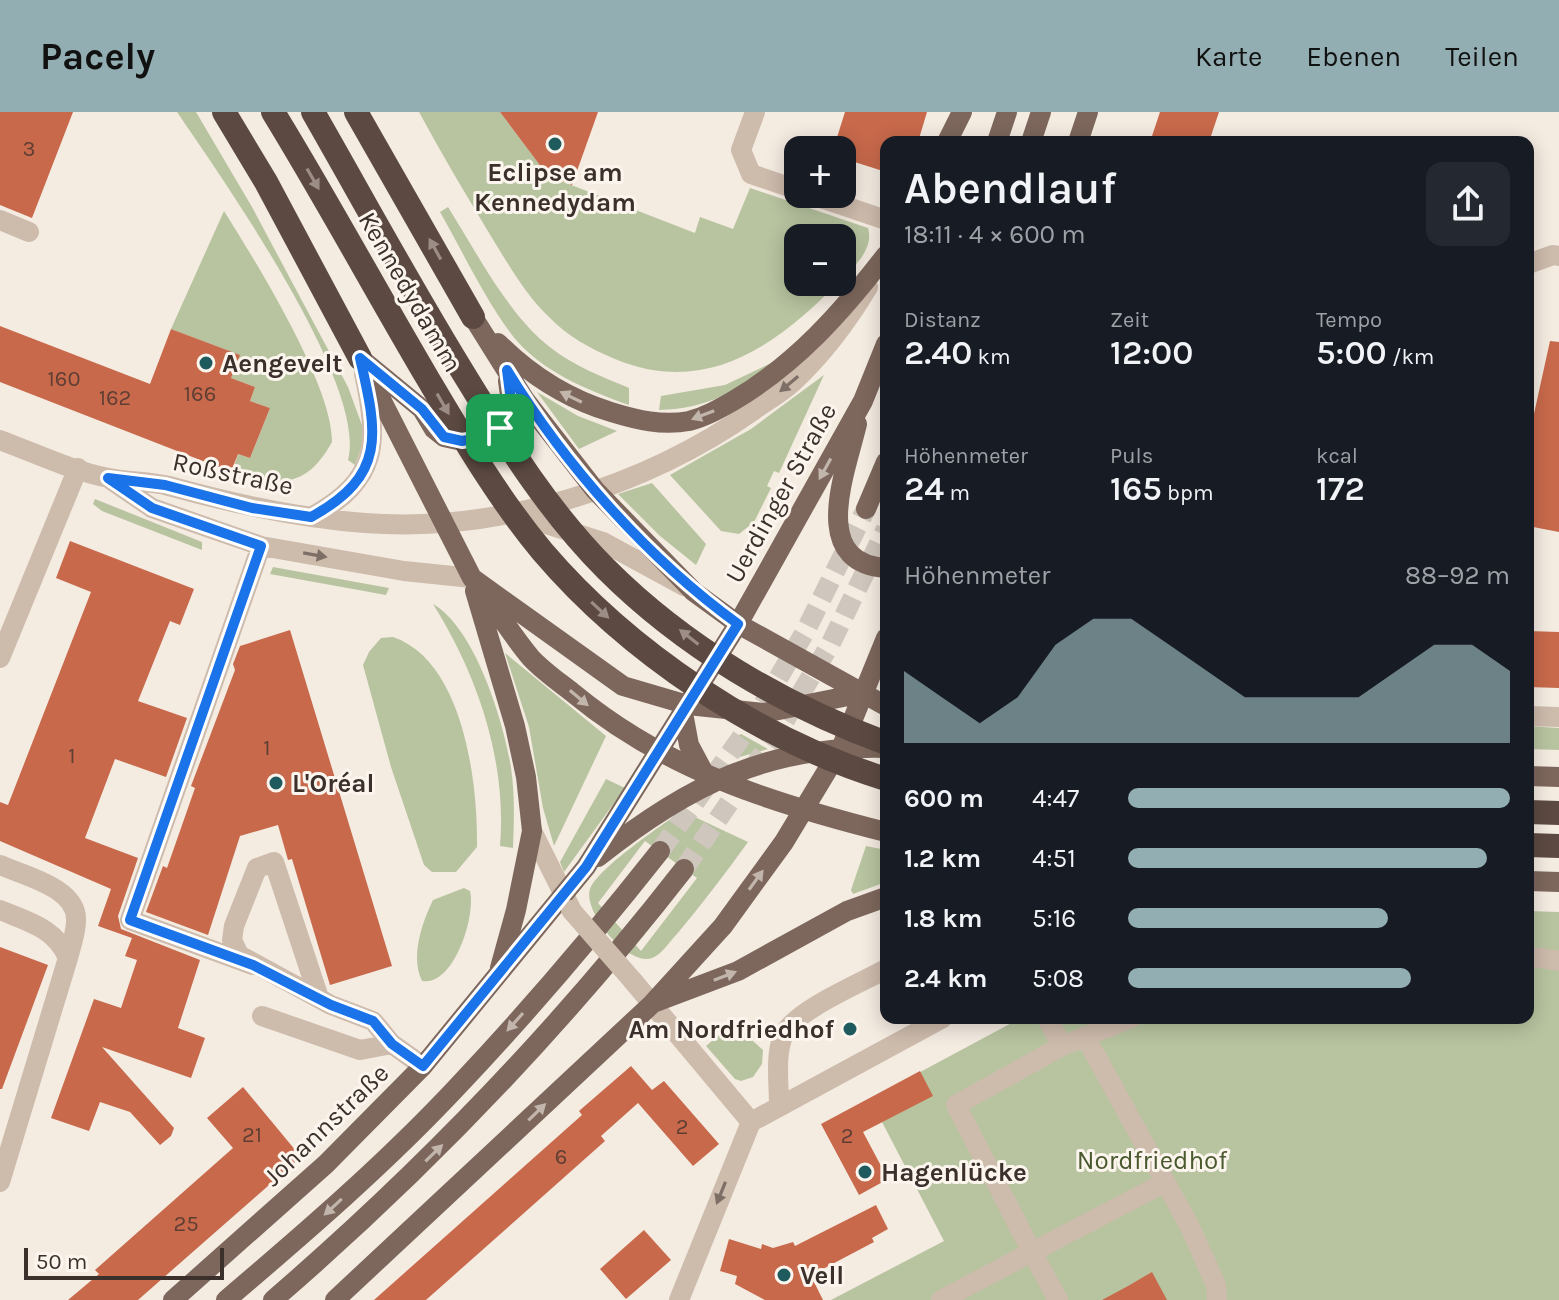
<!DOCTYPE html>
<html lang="de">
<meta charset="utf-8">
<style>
:root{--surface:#171b24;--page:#242831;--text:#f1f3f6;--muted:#9ea1a6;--accent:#92aeb2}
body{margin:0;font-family:Karla,sans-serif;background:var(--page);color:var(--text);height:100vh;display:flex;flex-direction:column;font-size:30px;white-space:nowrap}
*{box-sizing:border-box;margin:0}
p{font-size:26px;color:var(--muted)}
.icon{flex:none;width:44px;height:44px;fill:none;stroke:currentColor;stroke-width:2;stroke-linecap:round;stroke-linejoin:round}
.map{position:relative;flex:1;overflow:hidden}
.panel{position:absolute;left:880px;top:24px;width:654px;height:888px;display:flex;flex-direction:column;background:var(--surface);border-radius:16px;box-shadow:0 4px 20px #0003}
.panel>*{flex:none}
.buttons{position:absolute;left:784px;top:24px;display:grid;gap:16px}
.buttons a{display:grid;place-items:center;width:72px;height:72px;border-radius:16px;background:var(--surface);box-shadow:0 4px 20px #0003;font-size:40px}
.scale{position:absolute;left:24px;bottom:20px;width:200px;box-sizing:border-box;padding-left:8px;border:4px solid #3b302b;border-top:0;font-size:22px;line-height:28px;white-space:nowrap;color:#3b302b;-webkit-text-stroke:6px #fbf5ee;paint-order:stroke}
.pin{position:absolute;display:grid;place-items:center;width:68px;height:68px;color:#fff;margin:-34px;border-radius:16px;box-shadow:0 4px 12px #0006}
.round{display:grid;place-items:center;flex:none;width:84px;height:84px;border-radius:16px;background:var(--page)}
.overview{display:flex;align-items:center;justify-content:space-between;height:136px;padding:0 24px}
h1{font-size:44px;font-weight:600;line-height:60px}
.stats{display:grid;grid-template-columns:repeat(3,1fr);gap:12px;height:136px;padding:8px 24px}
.stats div{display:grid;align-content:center}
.stats b{font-size:34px;font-weight:600}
.stats small{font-size:22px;font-weight:400}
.stats p{font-size:22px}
.chart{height:224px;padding:16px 24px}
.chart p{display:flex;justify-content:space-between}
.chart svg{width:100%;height:144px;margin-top:8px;fill:var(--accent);opacity:.7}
ul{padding:0 24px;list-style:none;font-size:26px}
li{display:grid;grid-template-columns:128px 96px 1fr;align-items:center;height:60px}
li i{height:20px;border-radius:10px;background:var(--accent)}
header{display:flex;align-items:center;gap:48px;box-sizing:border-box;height:112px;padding:0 40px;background:var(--accent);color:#111}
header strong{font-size:38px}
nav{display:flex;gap:44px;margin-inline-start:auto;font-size:28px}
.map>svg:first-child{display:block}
.green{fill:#b8c4a0;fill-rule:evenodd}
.building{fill:#c8694b}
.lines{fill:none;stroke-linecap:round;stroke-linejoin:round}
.major-tunnel{stroke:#cfc6bd;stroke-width:20;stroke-dasharray:20 10;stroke-linecap:butt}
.minor{stroke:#cdbbac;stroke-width:20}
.major{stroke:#7d675c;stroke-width:20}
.highway{stroke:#5c4a42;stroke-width:24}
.minor-bridge{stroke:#cdbbac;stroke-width:20}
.highway-bridge{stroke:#5c4a42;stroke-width:24}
.oneway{fill:#9c8e87}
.oneway2{fill:#7d6f65}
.oneway3{fill:#c2b5ac}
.route-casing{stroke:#fff;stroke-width:16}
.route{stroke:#1a73e8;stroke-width:10}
.poi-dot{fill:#1f5a5e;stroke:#fbf5ee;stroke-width:3}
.labels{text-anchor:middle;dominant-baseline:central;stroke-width:6;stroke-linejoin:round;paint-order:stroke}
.number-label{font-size:22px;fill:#5e3e33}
.poi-label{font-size:26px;font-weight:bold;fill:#3b302b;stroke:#fbf5ee;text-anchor:start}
.street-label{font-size:26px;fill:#3b302b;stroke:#fbf5ee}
.park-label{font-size:26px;fill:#4a5a2e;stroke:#fbf5ee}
</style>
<header>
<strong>Pacely</strong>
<nav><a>Karte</a><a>Ebenen</a><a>Teilen</a></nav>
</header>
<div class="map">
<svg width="1559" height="1188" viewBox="0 0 1559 1188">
<rect width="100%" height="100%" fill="#f4ebe1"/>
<!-- green -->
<path class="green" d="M177 0H196L252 95 348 275 363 316 362 334 355 353 348 348C368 273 222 66 177 0Z
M419 0H500L548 64 695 121 700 105 733 117 750 76 868 116C874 136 856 153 842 167V126H798V170H839C776 234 706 285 615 247 591 237 567 224 549 205 524 181 507 150 489 121 465 81 441 41 419 0Z
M448 95C477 141 508 203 551 236 574 254 603 265 629 276V293C587 278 540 259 512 223 484 186 463 140 440 100Z
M224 99C256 150 333 274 332 330 306 377 279 374 232 361L238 342 250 346 270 296 250 289 255 275 231 266 239 243 171 217Z
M769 252 772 255C733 280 707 297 659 298L661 284 725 273Z
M824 263 779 361 774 359 767 374 771 376 754 410 739 422 721 419 670 363 751 317Z
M537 280 578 304 617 319 579 337Z
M652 371 706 432 696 453 660 424 618 382Z
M95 387 202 430V438L102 399 93 392Z
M273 455 389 476 386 483 270 462Z
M433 492C475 516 504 610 511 656 515 682 514 710 513 736L500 734C507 649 478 564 433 492Z
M393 525C464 549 478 672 477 735L456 760H432L424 753 391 655 363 553 369 540 381 526Z
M505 541 606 624 554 734 543 696 529 615Z
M1528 614 1559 616V638L1528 637Z
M741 622 768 637 736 646 726 633 727 629Z
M606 667 625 676 564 760 560 750Z
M682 699 748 730C725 762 702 792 677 822 670 829 664 839 656 844 632 861 582 800 590 777 598 756 662 713 682 699ZM645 729 697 766 641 839 598 791Z
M866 734 886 738V770L853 782 851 778Z
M464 776 470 779C476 804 454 875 422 869 410 844 422 811 433 788Z
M1528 799 1559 800V1188H831L944 1129 870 987 1021 906H1528Z
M729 920 744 921 763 938 762 952 753 965 741 969 735 967 706 934 720 922Z"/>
<!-- building -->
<path class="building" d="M0 0H73L32 106 0 93Z
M500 0H598L572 73 548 64Z
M845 0H927L918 30H886V60L842 46V38H833Z
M1160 0H1219L1209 30H1150Z
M0 214 150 272 171 217 240 243 231 266 255 275 250 289 270 296 250 346 238 342 231 360 0 270Z
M1550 229 1559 230V420L1528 414V329Z
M70 429 194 477 180 513 170 509 138 589 187 606 166 665 115 647 85 726 138 746 118 804 121 817 200 848 178 916 205 926 191 966 102 935 174 1016 171 1024 160 1033 130 1000 100 990 89 1019 51 1006 94 887 121 896 137 848 125 844 132 826 98 814 111 777 0 729V690L8 693 91 480 56 466Z
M290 518 392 854 330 873 292 747 288 748 278 713 240 724 208 823 146 800 163 754 167 756 195 676 191 674 235 558 233 552 240 534Z
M1528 519 1559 520V576L1528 575Z
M0 835 48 853 2 977H0Z
M631 954 652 978 664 969 719 1032 693 1054 638 991 601 1024 605 1029 426 1188H374L582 1003 579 999Z
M920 959 933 984 863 1020 888 1067 859 1083 821 1012Z
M243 975 301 1045 138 1188H68L99 1162 95 1158 233 1036 207 1006Z
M876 1093 888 1117 872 1126 874 1130 821 1158 822 1161 812 1166 823 1188H765L735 1172 737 1164 720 1159 729 1127 761 1137 762 1132 773 1136 793 1130 795 1134Z
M644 1118 671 1148 626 1187 600 1157Z
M1152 1160 1167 1188H1102L1128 1174Z"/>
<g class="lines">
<!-- major-tunnel -->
<path class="major-tunnel" d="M660 739 756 605 806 518 866 397
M684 757 779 618 831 531 886 417"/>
<!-- minor -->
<path class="minor" d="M755 0 741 38 751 62 798 78
M809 82 886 108
M0 108 29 120
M1528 152 1553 143 1559 144
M0 328C35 341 72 359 109 366 129 370 150 369 169 374 234 392 298 406 365 411 499 421 645 375 754 298 767 289 782 280 793 270 824 241 847 210 868 175
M111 368 152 396 261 434 404 459 472 466
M511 401 603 430 684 474
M311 405C379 368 379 331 364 262
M0 546 78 356
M1528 604 1559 605
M532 719 571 797
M0 753C25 764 78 776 76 809 76 821 71 834 68 846
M0 798C29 810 55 816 68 846L0 1070
M1528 844 1559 849
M253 853 130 808 261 434
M633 869 751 1010
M319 886 274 750 257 756 234 814 232 828 239 843 331 893 373 909 392 932 423 954
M262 904 360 938 392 932
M1047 906 1062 934
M1085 924 1190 1115 1216 1173 1217 1188
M779 993C779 972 775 943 783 924 793 899 861 871 886 857
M751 1010 943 906
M679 1188 751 1010
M941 1188 1032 1140 956 993 1062 934 1131 906
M1058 1188 1032 1140 1164 1071"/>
<!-- major -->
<path class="major" d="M947 30 962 0
M997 30 1007 0
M1031 30 1041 0
M1078 30 1088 0
M473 205 525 288 595 378 694 480 738 512 886 594
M498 231C530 263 568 287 611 300 637 308 662 314 689 309 705 305 719 297 733 289 796 252 842 200 886 143
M360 246 472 466 623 574 688 593 764 601 863 581
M366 251 422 297 434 317 444 325 462 329 491 324 512 297 508 269
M857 312C846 359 808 451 886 456
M866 397 886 350
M475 479 515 614 526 665 532 719 516 798 500 856
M484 482C500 503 514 526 531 546 543 559 559 570 573 581 666 658 771 691 886 720
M683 601 689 633 705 663
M1528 664 1559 665
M598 745C688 673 769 633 886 636
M1528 769 1559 770
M656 890 738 859 847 799 886 785
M173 1188 326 1052 423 954 586 755 738 512 863 289 886 232
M226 1188C306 1120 386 1051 458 974 529 899 596 820 660 739
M273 1188C424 1058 561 915 684 757
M335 1188 652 892 723 814 784 730 842 634 886 526"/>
<!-- highway -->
<path class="highway" d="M224 0 266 70 360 246
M356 0 473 205
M1528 700 1559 701
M1528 733 1559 734"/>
<!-- minor-bridge -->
<path class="minor-bridge" d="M571 798 633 869"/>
<!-- highway-bridge -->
<path class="highway-bridge" d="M273 0C327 88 376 179 428 267 463 326 498 386 542 439 628 540 759 628 886 667
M313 0C364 89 413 180 467 267 508 334 550 401 606 457 684 535 783 593 886 631"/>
</g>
<!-- one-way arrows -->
<defs><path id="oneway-solid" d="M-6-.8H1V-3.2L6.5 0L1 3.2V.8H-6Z" transform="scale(2)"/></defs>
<g class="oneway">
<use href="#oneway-solid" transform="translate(313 67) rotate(60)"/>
<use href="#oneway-solid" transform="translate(435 137) rotate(-119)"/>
<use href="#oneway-solid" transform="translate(443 292) rotate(60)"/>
<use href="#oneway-solid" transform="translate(600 498) rotate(43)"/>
<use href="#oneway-solid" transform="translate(689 525) rotate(-142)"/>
</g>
<g class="oneway2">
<use href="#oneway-solid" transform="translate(789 272) rotate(140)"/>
<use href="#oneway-solid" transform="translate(315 443) rotate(10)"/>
<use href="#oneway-solid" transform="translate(721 1081) rotate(112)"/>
</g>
<g class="oneway3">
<use href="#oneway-solid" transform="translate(571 285) rotate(-154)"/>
<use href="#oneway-solid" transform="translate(703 303) rotate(159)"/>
<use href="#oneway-solid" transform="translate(825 357) rotate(119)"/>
<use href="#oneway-solid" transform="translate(579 586) rotate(40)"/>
<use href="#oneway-solid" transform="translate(756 768) rotate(-54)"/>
<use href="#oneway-solid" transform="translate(725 864) rotate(-21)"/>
<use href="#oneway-solid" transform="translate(515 910) rotate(132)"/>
<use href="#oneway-solid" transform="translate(537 1000) rotate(-44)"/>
<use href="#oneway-solid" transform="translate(434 1041) rotate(-44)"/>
<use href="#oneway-solid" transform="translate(333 1095) rotate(137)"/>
</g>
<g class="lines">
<defs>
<path id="route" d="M360 246 422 297 444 325 462 329 491 324 512 297 507 258C565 353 648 447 738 512L586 755 423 954 392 932 373 909 331 893 253 853 130 808 261 434 152 396 108 366 165 373 252 396 311 405C388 363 377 320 360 246Z"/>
</defs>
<!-- route casing -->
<use href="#route" class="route-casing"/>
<!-- route -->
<use href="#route" class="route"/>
</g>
<!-- markers -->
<g class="poi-dot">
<circle cx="555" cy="32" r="8"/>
<circle cx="206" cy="251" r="8"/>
<circle cx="276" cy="671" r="8"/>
<circle cx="850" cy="917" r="8"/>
<circle cx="865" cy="1060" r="8"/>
<circle cx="784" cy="1163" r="8"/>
</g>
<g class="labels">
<!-- number labels -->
<g class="number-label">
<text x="29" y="37">3</text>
<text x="64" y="267">160</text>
<text x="200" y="282">166</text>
<text x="115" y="286">162</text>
<text x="267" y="636">1</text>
<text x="72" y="644">1</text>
<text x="682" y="1015">2</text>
<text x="252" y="1023">21</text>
<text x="847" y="1024">2</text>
<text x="561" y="1045">6</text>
<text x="186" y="1112">25</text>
</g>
<!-- poi labels -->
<g class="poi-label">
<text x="555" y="60" text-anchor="middle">Eclipse am<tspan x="555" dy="30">Kennedydam</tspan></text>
<text x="222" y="251">Aengevelt</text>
<text x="292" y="671">L'Oréal</text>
<text x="834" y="917" text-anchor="end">Am Nordfriedhof</text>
<text x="881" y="1060">Hagenlücke</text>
<text x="800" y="1163">Vell</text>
</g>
<!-- street labels -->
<g class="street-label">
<text transform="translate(410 180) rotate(60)">Kennedydamm</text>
<text transform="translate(233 362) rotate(12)">Roßstraße</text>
<text transform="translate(781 381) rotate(-61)">Uerdinger Straße</text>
<text transform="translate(326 1013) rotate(-44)">Johannstraße</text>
</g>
<!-- park labels -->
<g class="park-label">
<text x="1152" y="1048">Nordfriedhof</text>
</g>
</g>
</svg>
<div class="buttons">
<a>+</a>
<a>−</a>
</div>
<div class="scale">50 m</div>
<div class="pin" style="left:500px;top:316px;background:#1e9e55"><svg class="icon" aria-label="arrive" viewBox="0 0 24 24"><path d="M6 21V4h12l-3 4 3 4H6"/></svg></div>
<section class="panel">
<div class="overview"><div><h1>Abendlauf</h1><p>18:11 · 4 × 600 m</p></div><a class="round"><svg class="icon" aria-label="share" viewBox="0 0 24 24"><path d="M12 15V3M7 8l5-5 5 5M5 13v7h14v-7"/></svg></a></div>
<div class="stats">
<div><p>Distanz</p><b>2.40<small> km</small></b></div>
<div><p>Zeit</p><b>12:00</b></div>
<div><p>Tempo</p><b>5:00<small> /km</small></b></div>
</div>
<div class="stats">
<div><p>Höhenmeter</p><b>24<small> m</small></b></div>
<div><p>Puls</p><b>165<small> bpm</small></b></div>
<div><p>kcal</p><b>172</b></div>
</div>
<div class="chart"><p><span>Höhenmeter</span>88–92 m</p>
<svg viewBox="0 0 160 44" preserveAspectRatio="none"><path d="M0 44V22L10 30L20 38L30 30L40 14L50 6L60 6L70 14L80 22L90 30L100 30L110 30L120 30L130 22L140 14L150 14L160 22V44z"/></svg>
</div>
<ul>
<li><b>600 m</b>4:47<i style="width:100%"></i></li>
<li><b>1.2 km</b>4:51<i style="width:94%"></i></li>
<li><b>1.8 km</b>5:16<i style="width:68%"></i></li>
<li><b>2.4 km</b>5:08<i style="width:74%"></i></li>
</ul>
</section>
</div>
